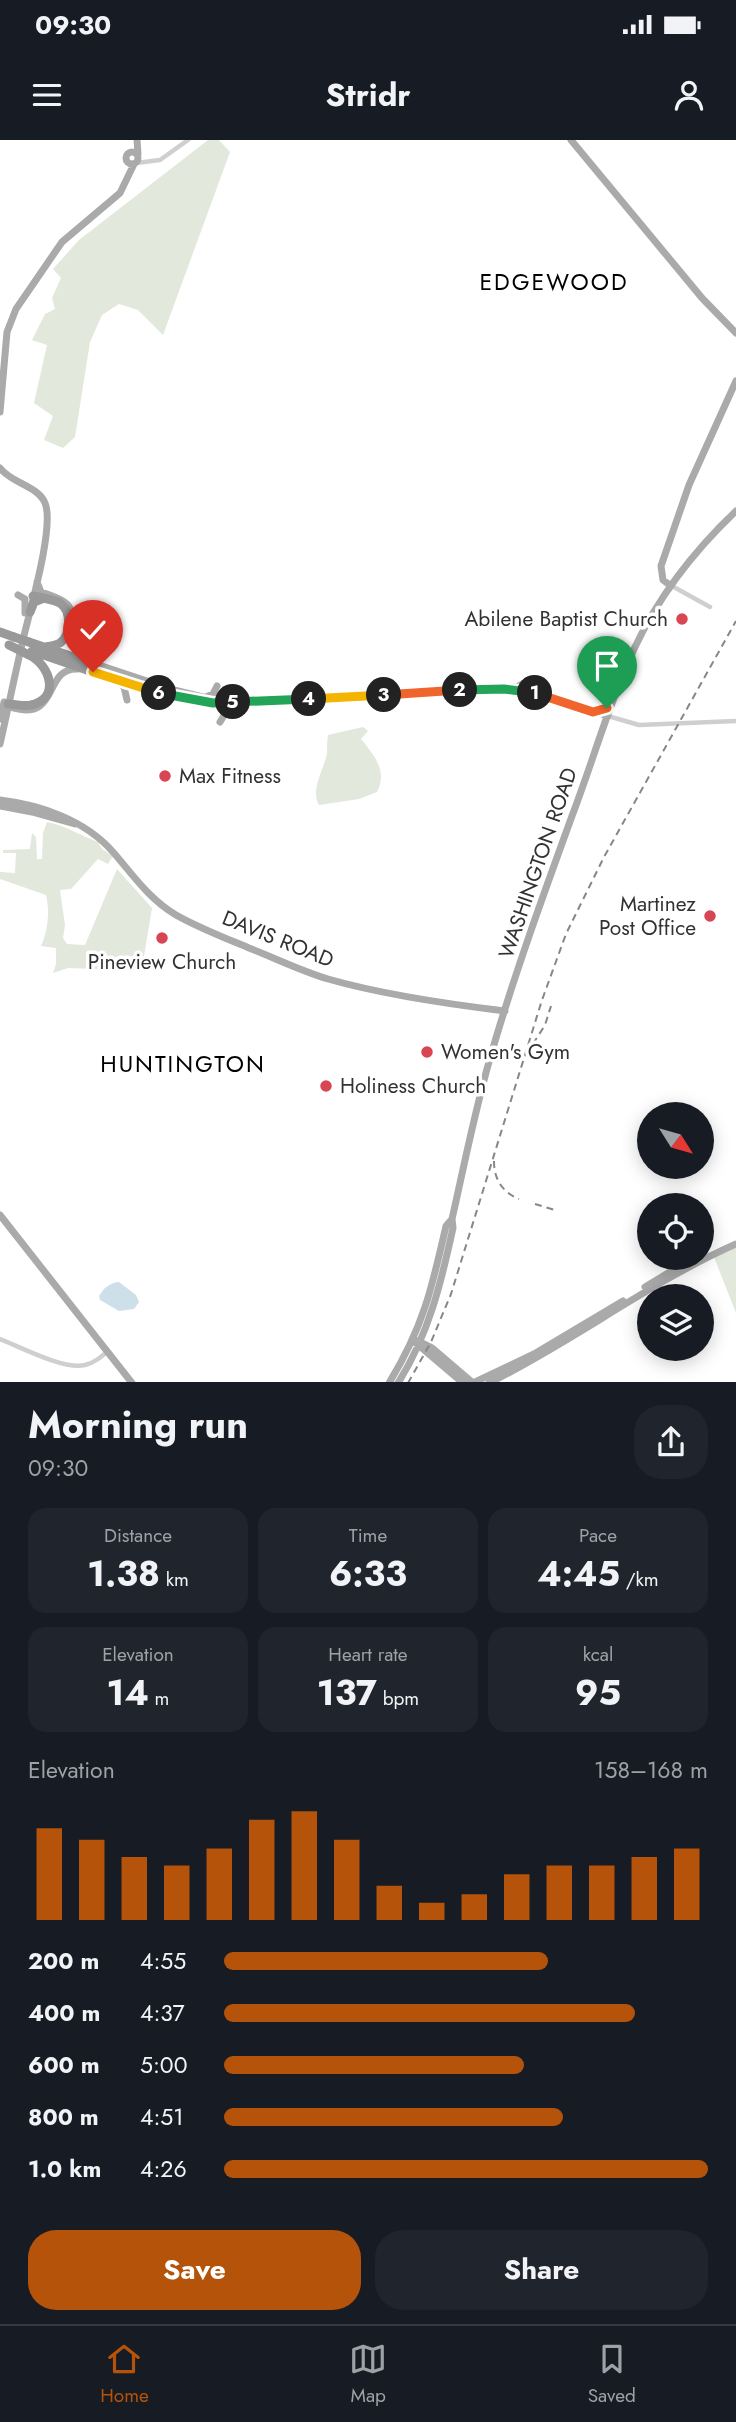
<!DOCTYPE html>
<meta charset="utf-8">
<style>
:root{--surface:#171b24;--page:#20242c;--text:#f1f3f6;--muted:#9ea1a6;--line:#363941;--accent:#b45309}
body{margin:0;font-family:Jost,sans-serif;background:var(--page);color:var(--text);height:100vh;display:flex;flex-direction:column;font-size:26px;white-space:nowrap}
*{box-sizing:border-box;margin:0}
p{font-size:23px;color:var(--muted)}
.icon{flex:none;width:38px;height:38px;fill:none;stroke:currentColor;stroke-width:2;stroke-linecap:round;stroke-linejoin:round}
.map{position:relative;height:1242px;overflow:hidden}
.drawer{display:flex;flex-direction:column;background:var(--surface);flex:1}
.drawer>*{flex:none}
.needle{width:46px;rotate:127deg}
.fabs{position:absolute;left:637px;top:962px;display:grid;gap:14px}
.fabs a{display:grid;place-items:center;width:77px;height:77px;border-radius:50%;background:var(--surface);box-shadow:0 4px 18px #0003;font-size:35px}
.pin{position:absolute;display:grid;place-items:center;width:60px;height:60px;color:#fff;margin:-72px -30px;border-radius:50% 50% 50% 0;rotate:-45deg;box-shadow:0 0 7px #0007}
.pin .icon{rotate:45deg}
.km{position:absolute;width:35px;height:35px;margin:-18px;border-radius:50%;background:#222;color:#fff;font-size:19px;line-height:35px;text-align:center}
.round{display:grid;place-items:center;flex:none;width:74px;height:74px;border-radius:28px;background:var(--page)}
.headline{display:flex;align-items:center;justify-content:space-between;height:119px;padding:0 28px}
h1{font-size:38px;font-weight:700;line-height:52px}
.figures{display:grid;grid-template-columns:repeat(3,1fr);gap:10px;height:119px;padding:7px 28px}
.figures div{display:grid;align-content:center;border-radius:18px;background:var(--page);text-align:center}
.figures b{font-size:35px;font-weight:700}
.figures small{font-size:19px;font-weight:400}
.figures p{font-size:19px}
.chart{height:196px;padding:14px 28px}
.chart p{display:flex;justify-content:space-between}
.chart svg{width:100%;height:126px;margin-top:7px;stroke:var(--accent);stroke-width:6}
.button{display:flex;gap:14px;margin-top:auto;padding:14px 28px}
.button a{flex:1;height:80px;border-radius:28px;background:var(--accent);color:#fff;font-size:28px;font-weight:700;line-height:80px;text-align:center}
.button a+a{background:var(--page);color:var(--text)}
ul{padding:0 28px;list-style:none;font-size:23px}
li{display:grid;grid-template-columns:112px 84px 1fr;align-items:center;height:52px}
li i{height:18px;border-radius:9px;background:var(--accent)}
.status{display:flex;justify-content:space-between;align-items:center;height:49px;padding:0 35px;background:var(--surface);direction:ltr}
.status svg{height:19px;fill:currentColor}
header{display:flex;justify-content:space-between;align-items:center;height:91px;padding:0 28px;background:var(--surface);font-size:32px;font-weight:700}
.dock{display:flex;justify-content:space-around;align-items:center;height:98px;border-top:2px solid var(--line);background:var(--surface);font-size:19px;color:var(--muted)}
.dock a{display:grid;justify-items:center;gap:4px}
.dock .on{color:var(--accent)}
.map>svg:first-child{display:block}
.green{fill:#e2e8dc}
.water{fill:#cddfe9}
.lines{fill:none;stroke-linecap:round;stroke-linejoin:round}
.minor{stroke:#cfcfcf;stroke-width:4.5}
.major{stroke:#aaa;stroke-width:7}
.highway{stroke:#999;stroke-width:9}
.rail{stroke:#878787;stroke-width:2;stroke-dasharray:7 5;stroke-linecap:butt}
.highway-bridge{stroke:#999;stroke-width:9}
.split-1-casing{stroke:#fff;stroke-width:14}
.split-2-casing{stroke:#fff;stroke-width:14}
.split-3-casing{stroke:#fff;stroke-width:14}
.split-4-casing{stroke:#fff;stroke-width:14}
.split-5-casing{stroke:#fff;stroke-width:14}
.split-6-casing{stroke:#fff;stroke-width:14}
.split-7-casing{stroke:#fff;stroke-width:14}
.split-1{stroke:#f0652b;stroke-width:9}
.split-2{stroke:#22a559;stroke-width:9}
.split-3{stroke:#f0652b;stroke-width:9}
.split-4{stroke:#f5b400;stroke-width:9}
.split-5{stroke:#22a559;stroke-width:9}
.split-6{stroke:#22a559;stroke-width:9}
.split-7{stroke:#f5b400;stroke-width:9}
.poi-dot{fill:#d84653;stroke:#fff;stroke-width:2.5}
.labels{text-anchor:middle;dominant-baseline:central;stroke-width:7;stroke-linejoin:round;paint-order:stroke}
.poi-label{font-size:21px;fill:#323232;stroke:#fff;text-anchor:start}
.street-label{font-size:21px;fill:#323232;stroke:#fff}
.neighbourhood-label{font-size:23px;letter-spacing:2px;fill:#000;stroke:#fff}
</style>
<div class="status"><b>09:30</b><svg viewBox="0 0 49 12"><path d="M0 12V9h3v3zM5 12V6h3v6zM10 12V3h3v9zM15 12V0h3v12zM26 1h20v11H26zM47 4h2v5h-2z"/></svg></div>
<header><svg class="icon" aria-label="menu" viewBox="0 0 24 24"><path d="M4 6h16M4 12h16M4 18h16"/></svg>Stridr<svg class="icon" aria-label="person" viewBox="0 0 24 24"><circle cx="12" cy="8" r="4"/><path d="M4 21q1-7 8-7t8 7"/></svg></header>
<div class="map">
<svg width="736" height="1243" viewBox="0 0 736 1243">
<rect width="100%" height="100%" fill="#fff"/>
<!-- green -->
<path class="green" d="M208 0H219L230 12 163 195 138 170 119 164 102 175 90 202 75 297 63 308 44 300 53 276 34 263 47 205 32 200 45 174 55 169 52 158 61 138 53 129 79 100Z
M363 587 368 591 361 599C374 615 388 631 377 652L359 659 319 665C310 649 324 630 327 613 327 608 327 601 328 595Z
M47 682C67 686 79 695 98 702L102 709 113 716 108 724 98 719 71 749 60 750 65 785 63 798 67 804 85 805 117 729 152 768 142 828 131 826 126 830 68 828 53 833 56 824V808L41 806C48 791 50 771 46 755L0 739V732L15 733 16 713H3V710L30 709 32 693 36 697 37 719H42L43 693Z
M736 1106V1173L714 1117Z"/>
<!-- water -->
<path class="water" d="M119 1142 136 1155 139 1162 134 1169 119 1171 100 1160 99 1156C104 1148 109 1143 119 1142Z"/>
<g class="lines">
<!-- minor -->
<path class="minor" d="M136 23 160 20 188 0
M672 446 710 467
M608 576 639 585 736 581
M0 1199C20 1207 64 1230 85 1225 94 1223 101 1217 108 1211"/>
<!-- major -->
<path class="major" d="M137 0 138 14
M571 0 702 158 736 193
M126 18a6 6 0 1 1 12 0a6 6 0 1 1-12 0Z
M0 272 7 192 16 169 62 102 120 53 134 24
M0 328C11 343 38 346 45 363 55 386 29 473 23 500 15 534 8 569 0 604
M37 442 41 452C85 466 66 470 73 507L83 518
M671 446 663 440 661 426 689 345 736 241
M18 455 25 459V473
M93 523 174 550 219 561
M89 532 161 554 213 563 275 562 472 549H504L532 553 608 576
M117 541 124 547 127 560
M513 549 524 543 532 553
M206 557 213 554 217 546
M13 568C60 581 43 527 78 529
M0 579 4 562
M220 582 228 569 240 564
M0 660C41 665 85 680 113 712 133 735 149 759 176 775 199 788 225 798 249 808 275 818 301 831 328 839 384 855 447 864 505 871
M0 666 32 672 75 684
M0 1075 132 1243
M645 1147 693 1118
M418 1201 432 1208 473 1243
M416 1203 463 1243
M389 1243C423 1188 432 1148 446 1086L452 1079
M398 1243C429 1194 441 1143 453 1088L452 1079C465 1022 476 964 493 908 516 830 544 753 572 676 593 621 610 560 635 507 659 456 695 410 736 371
M473 1243 534 1214 623 1161
M489 1243C574 1201 650 1142 736 1104"/>
<!-- highway -->
<path class="highway" d="M33 456C42 458 53 459 60 463 72 471 71 495 60 503 55 506 49 506 44 507
M30 472 34 462 44 458
M0 492 14 497
M29 502 97 525
M32 511 93 532
M8 564C16 564 24 567 31 565 61 558 50 525 29 515"/>
<!-- rail -->
<path class="rail" d="M533 904 545 885 551 866
M494 1021C494 1039 502 1052 519 1059
M535 1064 555 1070
M408 1243 431 1202 451 1154 542 860 566 794 604 717 736 481"/>
<!-- highway-bridge -->
<path class="highway-bridge" d="M14 497 29 502
M9 505 29 515"/>
</g>
<g class="lines">
<defs>
<path id="split-1" d="M535 553 593 572 607 568"/>
<path id="split-2" d="M460 550 504 549 535 553"/>
<path id="split-3" d="M384 555 460 550"/>
<path id="split-4" d="M309 559 384 555"/>
<path id="split-5" d="M233 562 309 559"/>
<path id="split-6" d="M159 553 213 563 233 562"/>
<path id="split-7" d="M93 532 159 553"/>
</defs>
<!-- split-1 casing -->
<use href="#split-1" class="split-1-casing"/>
<!-- split-2 casing -->
<use href="#split-2" class="split-2-casing"/>
<!-- split-3 casing -->
<use href="#split-3" class="split-3-casing"/>
<!-- split-4 casing -->
<use href="#split-4" class="split-4-casing"/>
<!-- split-5 casing -->
<use href="#split-5" class="split-5-casing"/>
<!-- split-6 casing -->
<use href="#split-6" class="split-6-casing"/>
<!-- split-7 casing -->
<use href="#split-7" class="split-7-casing"/>
<!-- split-1 -->
<use href="#split-1" class="split-1"/>
<!-- split-2 -->
<use href="#split-2" class="split-2"/>
<!-- split-3 -->
<use href="#split-3" class="split-3"/>
<!-- split-4 -->
<use href="#split-4" class="split-4"/>
<!-- split-5 -->
<use href="#split-5" class="split-5"/>
<!-- split-6 -->
<use href="#split-6" class="split-6"/>
<!-- split-7 -->
<use href="#split-7" class="split-7"/>
</g>
<!-- markers -->
<g class="poi-dot">
<circle cx="682" cy="479" r="7"/>
<circle cx="165" cy="636" r="7"/>
<circle cx="710" cy="776" r="7"/>
<circle cx="162" cy="798" r="7"/>
<circle cx="427" cy="912" r="7"/>
<circle cx="326" cy="946" r="7"/>
</g>
<g class="labels">
<!-- poi labels -->
<g class="poi-label">
<text x="668" y="479" text-anchor="end">Abilene Baptist Church</text>
<text x="179" y="636">Max Fitness</text>
<text x="696" y="764" text-anchor="end">Martinez<tspan x="696" dy="24">Post Office</tspan></text>
<text x="162" y="822" text-anchor="middle">Pineview Church</text>
<text x="441" y="912">Women's Gym</text>
<text x="340" y="946">Holiness Church</text>
</g>
<!-- street labels -->
<g class="street-label">
<text transform="translate(538 723) rotate(-71)">WASHINGTON ROAD</text>
<text transform="translate(278 799) rotate(22)">DAVIS ROAD</text>
</g>
<!-- neighbourhood labels -->
<g class="neighbourhood-label">
<text x="554" y="142">EDGEWOOD</text>
<text x="183" y="924">HUNTINGTON</text>
</g>
</g>
</svg>
<div class="fabs">
<a><svg class="needle" viewBox="-14 -14 28 28"><path d="M0-13l5 13h-10z" fill="#e53935"/><path d="M0 13l5-13h-10z" fill="#9ea1a6"/></svg></a>
<a><svg class="icon" aria-label="locate" viewBox="0 0 24 24"><circle cx="12" cy="12" r="6"/><path d="M12 2v4M12 18v4M2 12h4M18 12h4"/></svg></a>
<a><svg class="icon" aria-label="layers" viewBox="0 0 24 24"><path d="M12 4l9 5-9 5-9-5zM3 14l9 5 9-5"/></svg></a>
</div>
<div class="pin" style="left:607px;top:568px;background:#1e9e55"><svg class="icon" aria-label="arrive" viewBox="0 0 24 24"><path d="M6 21V4h12l-3 4 3 4H6"/></svg></div>
<div class="pin" style="left:93px;top:532px;background:#d93025"><svg class="icon" aria-label="check" viewBox="0 0 24 24"><path d="M5 12l5 5 9-10"/></svg></div>
<b class="km" style="left:535px;top:553px">1</b>
<b class="km" style="left:460px;top:550px">2</b>
<b class="km" style="left:384px;top:555px">3</b>
<b class="km" style="left:309px;top:559px">4</b>
<b class="km" style="left:233px;top:562px">5</b>
<b class="km" style="left:159px;top:553px">6</b>
</div>
<section class="drawer">
<div class="headline"><div><h1>Morning run</h1><p>09:30</p></div><a class="round"><svg class="icon" aria-label="share" viewBox="0 0 24 24"><path d="M12 15V3M7 8l5-5 5 5M5 13v7h14v-7"/></svg></a></div>
<div class="figures">
<div><p>Distance</p><b>1.38<small> km</small></b></div>
<div><p>Time</p><b>6:33</b></div>
<div><p>Pace</p><b>4:45<small> /km</small></b></div>
</div>
<div class="figures">
<div><p>Elevation</p><b>14<small> m</small></b></div>
<div><p>Heart rate</p><b>137<small> bpm</small></b></div>
<div><p>kcal</p><b>95</b></div>
</div>
<div class="chart"><p><span>Elevation</span>158–168 m</p>
<svg viewBox="0 0 160 44" preserveAspectRatio="none"><path d="M5 44V12M15 44V16M25 44V22M35 44V25M45 44V19M55 44V9M65 44V6M75 44V16M85 44V32M95 44V38M105 44V35M115 44V28M125 44V25M135 44V25M145 44V22M155 44V19"/></svg>
</div>
<ul>
<li><b>200 m</b>4:55<i style="width:67%"></i></li>
<li><b>400 m</b>4:37<i style="width:85%"></i></li>
<li><b>600 m</b>5:00<i style="width:62%"></i></li>
<li><b>800 m</b>4:51<i style="width:70%"></i></li>
<li><b>1.0 km</b>4:26<i style="width:100%"></i></li>
</ul>
<div class="button"><a>Save</a><a>Share</a></div>
</section>
<nav class="dock">
<a class="on"><svg class="icon" aria-label="home" viewBox="0 0 24 24"><path d="M3 11l9-7 9 7M6 9v11h12V9"/></svg>Home</a>
<a><svg class="icon" aria-label="map" viewBox="0 0 24 24"><path d="M3 6l6-2 6 2 6-2v14l-6 2-6-2-6 2zM9 4v14M15 6v14"/></svg>Map</a>
<a><svg class="icon" aria-label="saved" viewBox="0 0 24 24"><path d="M7 4h10v16l-5-4-5 4z"/></svg>Saved</a>
</nav>
